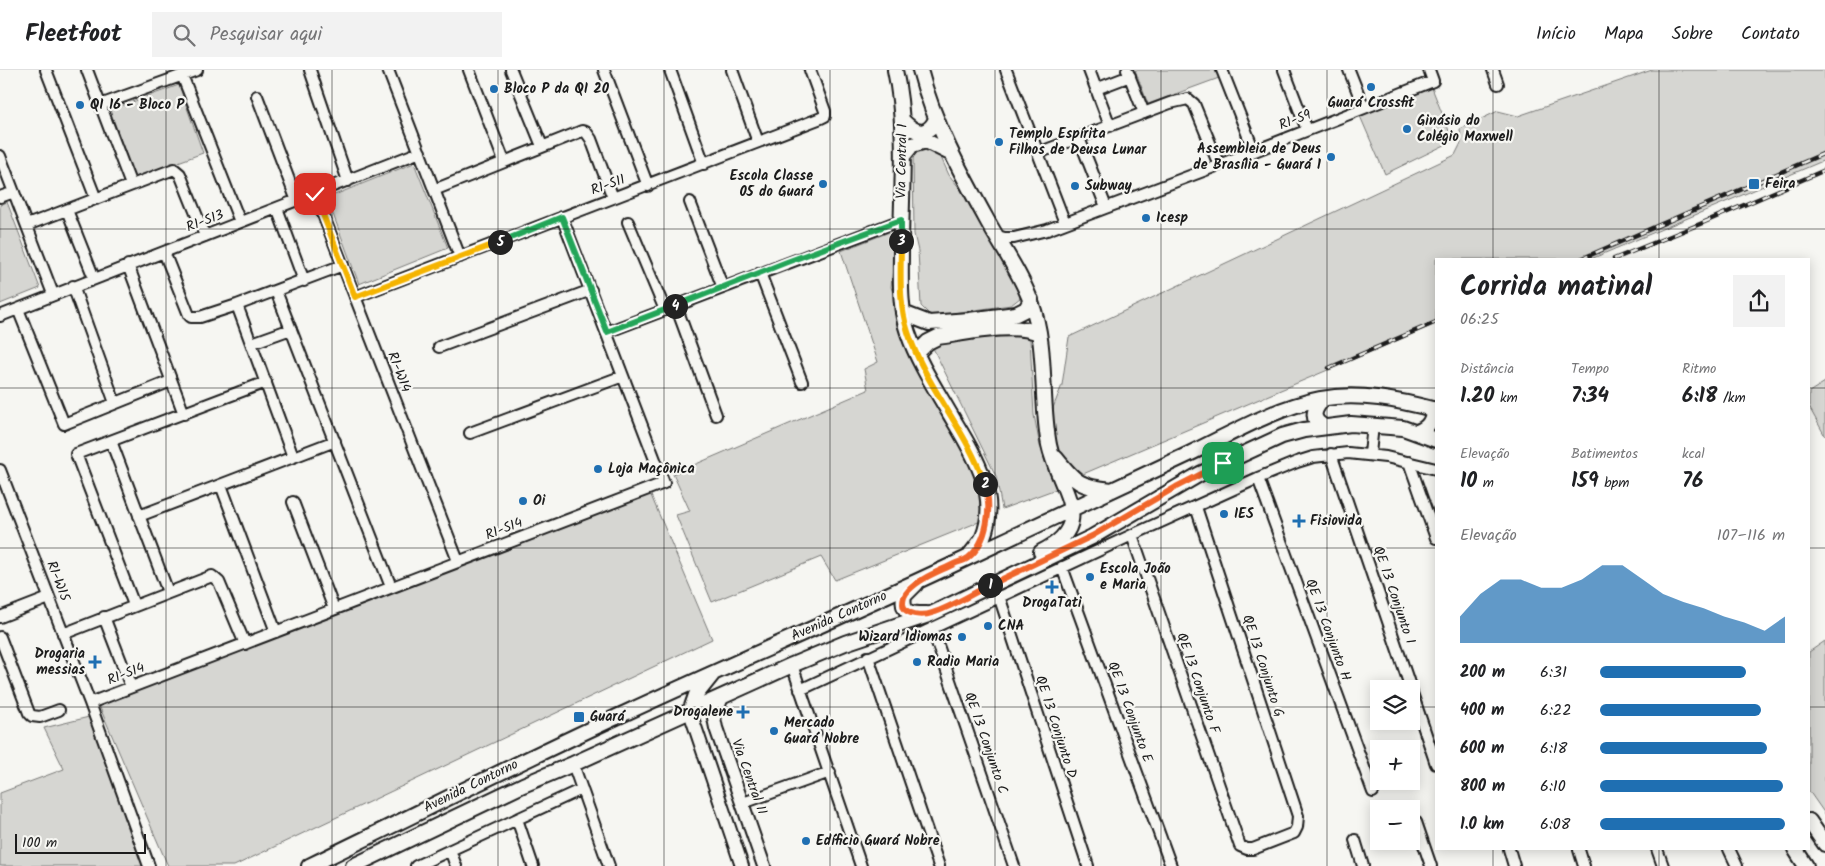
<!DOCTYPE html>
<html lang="pt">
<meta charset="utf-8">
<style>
:root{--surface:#fff;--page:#f2f2f2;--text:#202124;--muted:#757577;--line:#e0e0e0;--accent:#1f6fb2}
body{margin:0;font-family:Kalam,sans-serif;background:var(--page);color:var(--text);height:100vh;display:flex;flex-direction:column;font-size:19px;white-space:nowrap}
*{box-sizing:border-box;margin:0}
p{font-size:16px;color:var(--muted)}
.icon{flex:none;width:28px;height:28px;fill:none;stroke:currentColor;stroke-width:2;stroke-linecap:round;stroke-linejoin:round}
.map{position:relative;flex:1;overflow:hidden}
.drawer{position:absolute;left:1435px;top:188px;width:375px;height:592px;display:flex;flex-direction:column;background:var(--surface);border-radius:0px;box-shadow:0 2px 12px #0003}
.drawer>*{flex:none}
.fabs{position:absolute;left:1370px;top:610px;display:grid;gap:10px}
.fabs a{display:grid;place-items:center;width:50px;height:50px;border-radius:0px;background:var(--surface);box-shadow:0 2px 12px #0003;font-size:25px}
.scale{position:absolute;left:15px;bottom:12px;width:131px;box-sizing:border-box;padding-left:5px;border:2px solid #1c1c1c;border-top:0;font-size:14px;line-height:18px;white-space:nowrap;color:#1c1c1c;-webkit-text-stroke:4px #f6f6f2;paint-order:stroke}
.pin{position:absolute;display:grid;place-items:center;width:42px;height:42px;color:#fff;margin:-21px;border-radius:10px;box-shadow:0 2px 8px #0006}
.km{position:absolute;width:25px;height:25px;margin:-12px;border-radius:50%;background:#222;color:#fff;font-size:14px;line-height:25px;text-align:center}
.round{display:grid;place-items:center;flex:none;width:52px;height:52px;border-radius:0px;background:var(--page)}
.head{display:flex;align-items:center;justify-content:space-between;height:85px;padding:0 25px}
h1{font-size:28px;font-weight:600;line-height:38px}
.metrics{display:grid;grid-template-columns:repeat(3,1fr);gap:8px;height:85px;padding:5px 25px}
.metrics div{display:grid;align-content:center}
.metrics b{font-size:21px;font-weight:600}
.metrics small{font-size:14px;font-weight:400}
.metrics p{font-size:14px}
.chart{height:140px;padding:10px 25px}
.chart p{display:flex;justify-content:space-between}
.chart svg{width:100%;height:90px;margin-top:5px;fill:var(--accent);opacity:.7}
ul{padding:0 25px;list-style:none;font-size:16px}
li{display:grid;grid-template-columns:80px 60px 1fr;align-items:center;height:38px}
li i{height:12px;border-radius:6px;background:var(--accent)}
header{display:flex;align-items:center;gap:30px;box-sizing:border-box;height:70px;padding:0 25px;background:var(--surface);border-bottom:1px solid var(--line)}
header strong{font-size:24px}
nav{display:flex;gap:28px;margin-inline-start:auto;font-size:18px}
.search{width:350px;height:45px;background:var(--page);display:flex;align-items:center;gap:12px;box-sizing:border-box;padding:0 18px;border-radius:0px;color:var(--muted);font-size:19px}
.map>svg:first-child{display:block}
.green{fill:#d6d6d2;stroke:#797977}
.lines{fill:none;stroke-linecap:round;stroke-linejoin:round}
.minor-casing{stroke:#1c1c1c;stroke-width:14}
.tertiary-casing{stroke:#1c1c1c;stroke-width:16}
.secondary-casing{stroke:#1c1c1c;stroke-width:18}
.minor{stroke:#f6f6f2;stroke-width:10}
.tertiary{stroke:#f6f6f2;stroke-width:12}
.secondary{stroke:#f6f6f2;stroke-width:14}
.rail-casing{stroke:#1c1c1c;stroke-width:4.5}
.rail{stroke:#f6f6f2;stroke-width:2.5;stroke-dasharray:8;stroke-linecap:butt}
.split-1-casing{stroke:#fff;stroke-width:10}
.split-2-casing{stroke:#fff;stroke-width:10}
.split-3-casing{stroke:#fff;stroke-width:10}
.split-4-casing{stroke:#fff;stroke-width:10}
.split-5-casing{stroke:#fff;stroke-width:10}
.split-6-casing{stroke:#fff;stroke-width:10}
.split-1{stroke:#f0652b;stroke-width:6}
.split-2{stroke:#f0652b;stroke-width:6}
.split-3{stroke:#f5b400;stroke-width:6}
.split-4{stroke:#22a559;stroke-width:6}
.split-5{stroke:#22a559;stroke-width:6}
.split-6{stroke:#f5b400;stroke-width:6}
.grid{fill:none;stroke:#1c1c1c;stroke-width:1;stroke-opacity:0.55}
.poi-dot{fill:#1f6fb2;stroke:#f6f6f2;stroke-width:2}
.labels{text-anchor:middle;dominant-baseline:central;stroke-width:4.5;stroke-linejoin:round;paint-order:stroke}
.poi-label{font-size:14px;font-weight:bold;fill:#1c1c1c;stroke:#f6f6f2;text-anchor:start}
.street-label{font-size:14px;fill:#1c1c1c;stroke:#f6f6f2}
</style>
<header>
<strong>Fleetfoot</strong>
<div class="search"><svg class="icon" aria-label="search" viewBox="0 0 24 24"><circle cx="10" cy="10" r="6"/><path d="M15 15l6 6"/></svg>Pesquisar aqui</div>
<nav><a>Início</a><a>Mapa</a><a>Sobre</a><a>Contato</a></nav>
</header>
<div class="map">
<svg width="1825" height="796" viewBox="0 0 1825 796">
<rect width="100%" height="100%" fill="#f6f6f2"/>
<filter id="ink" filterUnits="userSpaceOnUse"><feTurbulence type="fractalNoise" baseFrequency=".02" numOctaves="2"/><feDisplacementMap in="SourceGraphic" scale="10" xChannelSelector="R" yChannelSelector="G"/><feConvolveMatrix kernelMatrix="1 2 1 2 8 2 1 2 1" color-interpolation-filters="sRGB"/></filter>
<g filter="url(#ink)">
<!-- green -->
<path class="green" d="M1135 0H1216L1219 8 1148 34Z
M1652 0H1825V90L1591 189H1436V254L1083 404 1059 384 1051 343 1062 315 1069 267 1455 85 1461 73 1460 59 1498 41 1518 46Z
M179 15 203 83 134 108 110 40Z
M1432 18 1453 71 1385 104 1360 46Z
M919 76 927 77 939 83 949 105 966 126 1019 219 1020 228 1011 235 931 246 921 236 918 181 914 164 913 82Z
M414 93 448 178 359 214 327 128Z
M7 132 40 218 0 234V135Z
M897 159 891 217 919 303 979 407 981 451 835 510 821 487 712 532 676 445 690 441 673 404 868 320 864 299 878 292 841 181Z
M1019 262 1030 269 1034 345 1040 376 1056 419 1002 439 996 406 933 278 939 273Z
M1825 312V366L1809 337V322Z
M650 423 712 569 234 796H168L98 633Z
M1825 571V744L1809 721V582Z
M89 647 146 796H0V723L64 699 44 658Z"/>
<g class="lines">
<defs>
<path id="minor" d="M46 0 96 129
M87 0 131 115
M310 0 348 111
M388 0 460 187
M469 0 504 91
M511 0 542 76
M604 0 648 116
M670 0 704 94
M732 0 758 72
M1006 0 1065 153
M1089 0 1110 56
M1127 0 1144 43
M1222 0 1254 81
M1284 0 1307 60
M1349 0 1364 38
M1493 0 1498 14
M182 5 240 152
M1096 19 1130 6
M257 26 297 131
M100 35 197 0
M1079 68 1106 137
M1038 83 1170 33 1188 29 1194 34 1219 95
M0 86 53 224
M434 120 582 61 586 62 591 69 613 128
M315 124 458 491
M0 127 14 122
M690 132 723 218
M277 138 304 211
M67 140 94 208
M628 152 665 240
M27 155 174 99 180 104 205 166
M997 166 1005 168H1014L1047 160 1219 95 1433 11 1429 0
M164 182 189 245 191 247H200L237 235 343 195
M128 195 184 344
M760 203 802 312
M73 216 115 333
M276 221 391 517
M355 227 821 48 825 46V41L810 0
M237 235 293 387
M676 236 716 345
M18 239 64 354 171 311
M0 246 420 82
M607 262 901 150
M252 273 291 259
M439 277 591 220
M470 363 623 306
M111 371 168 522
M1331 384 1411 619
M1370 384 1373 355
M1409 392 1436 468
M0 400 90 633 149 796
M1258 408 1373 722
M221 415 276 562
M293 432 334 539
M139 446 335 371
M1132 465 1240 776 1247 779H1253L1294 763 1297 757 1298 746 1196 437
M1062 497 1171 796
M999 526 1088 796
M134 535 76 384 266 312
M0 547 49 528
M104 547 131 617
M932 558 1014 796
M63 564 212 506 219 512 245 574
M0 567 29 643 32 646 40 647 59 640
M868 587 939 796
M792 595 861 796
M800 620 1132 465 1258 408 1297 392 1313 387 1348 383 1386 387 1436 399
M1411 620 1436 694
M90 633 664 413 562 147
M573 694 609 796
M743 733 830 702
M517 749 533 796
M1416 752 1431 796
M1355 770 1363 796
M1509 779 1514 796
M1657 779 1663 796
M1729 779 1737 796
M450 780 456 796
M1579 780 1584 796
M416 796 582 719"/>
<path id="tertiary" d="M722 627 714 648 716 658 764 796
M690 642 742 796"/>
<path id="secondary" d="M895 0C908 59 901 120 901 181 901 208 899 237 908 263 918 292 935 318 950 344 971 380 1001 423 983 467 980 473 974 479 970 485
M920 0C934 54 961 103 988 152 1003 179 1021 204 1031 232 1048 277 1040 328 1049 375 1058 419 1099 454 1041 482
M903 51C915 63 927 68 936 49
M903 86 912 75 926 71 952 84
M903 243 929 253 969 250 1016 244 1026 239 1031 230
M917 283 928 272 938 267C967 263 1012 252 1039 263
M1323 329C1315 338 1309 348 1323 356
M1417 362C1428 358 1433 351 1433 339
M1056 388C1076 413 1080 417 1112 420
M916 514 904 526C901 545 912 544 927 544
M690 642 696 625 712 605
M1809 751 1825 774
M1795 779 1806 796
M309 796C413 746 516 693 621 645 735 592 851 543 965 489 1039 454 1114 419 1189 384 1231 364 1274 338 1320 329 1359 322 1399 330 1436 340
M353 796 523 715 573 694 792 595 845 573 931 544 1092 467 1200 404 1282 366 1304 360 1351 354 1403 358 1436 370"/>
</defs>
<!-- minor casing -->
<use href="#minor" class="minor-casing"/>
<!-- tertiary casing -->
<use href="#tertiary" class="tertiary-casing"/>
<!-- secondary casing -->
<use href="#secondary" class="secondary-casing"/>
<!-- minor -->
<use href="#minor" class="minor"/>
<!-- tertiary -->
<use href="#tertiary" class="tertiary"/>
<!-- secondary -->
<use href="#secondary" class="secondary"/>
<defs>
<path id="rail" d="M1581 189 1825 83
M1614 189 1700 154 1825 100
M1329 298 1436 252"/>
</defs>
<!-- rail casing -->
<use href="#rail" class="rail-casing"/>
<!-- rail -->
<use href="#rail" class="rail"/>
</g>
</g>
<g class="lines" filter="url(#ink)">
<defs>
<path id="split-1" d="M990 515 1092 466 1176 417 1223 393"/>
<path id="split-2" d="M985 414C992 437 988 472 968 488 964 491 958 492 954 494 938 502 920 508 908 521 905 524 903 529 903 534 904 546 924 546 932 543 952 537 971 524 990 515"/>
<path id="split-3" d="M901 171C901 201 898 232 908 262 925 316 967 360 985 414"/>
<path id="split-4" d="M675 236 787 192 901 150V171"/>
<path id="split-5" d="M500 172 562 147 607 262 675 236"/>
<path id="split-6" d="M315 124 355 227 500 172"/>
</defs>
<!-- split-1 casing -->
<use href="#split-1" class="split-1-casing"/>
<!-- split-2 casing -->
<use href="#split-2" class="split-2-casing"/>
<!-- split-3 casing -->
<use href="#split-3" class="split-3-casing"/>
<!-- split-4 casing -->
<use href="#split-4" class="split-4-casing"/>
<!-- split-5 casing -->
<use href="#split-5" class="split-5-casing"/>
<!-- split-6 casing -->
<use href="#split-6" class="split-6-casing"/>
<!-- split-1 -->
<use href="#split-1" class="split-1"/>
<!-- split-2 -->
<use href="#split-2" class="split-2"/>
<!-- split-3 -->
<use href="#split-3" class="split-3"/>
<!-- split-4 -->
<use href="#split-4" class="split-4"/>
<!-- split-5 -->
<use href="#split-5" class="split-5"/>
<!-- split-6 -->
<use href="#split-6" class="split-6"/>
</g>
<!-- grid -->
<path class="grid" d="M166 0V796M332 0V796M498 0V796M664 0V796M830 0V796M995 0V796M1161 0V796M1327 0V796M1493 0V189M1659 0V189M0 159H1825M0 318H1436M1809 318H1825M0 478H1436M1809 478H1825M0 637H1379M1411 637H1436M1809 637H1825M1493 779V796M1659 779V796"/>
<!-- markers -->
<g class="poi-dot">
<circle cx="1371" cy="17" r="5"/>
<circle cx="494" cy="19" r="5"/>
<circle cx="80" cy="35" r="5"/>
<circle cx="1407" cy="59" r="5"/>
<circle cx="999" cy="72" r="5"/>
<circle cx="1331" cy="87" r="5"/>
<circle cx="823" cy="114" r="5"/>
<rect x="1748" y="108" width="12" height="12" rx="2.5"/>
<circle cx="1075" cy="116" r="5"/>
<circle cx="1146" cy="148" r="5"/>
<circle cx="598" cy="399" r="5"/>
<circle cx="523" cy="431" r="5"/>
<circle cx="1224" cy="444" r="5"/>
<path d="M1296.5 443.5h5v5h5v5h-5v5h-5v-5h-5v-5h5z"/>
<circle cx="1090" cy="507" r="5"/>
<path d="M1049.5 509.5h5v5h5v5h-5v5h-5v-5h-5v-5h5z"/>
<circle cx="988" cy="556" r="5"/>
<circle cx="962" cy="567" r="5"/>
<path d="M92.5 584.5h5v5h5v5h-5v5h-5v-5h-5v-5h5z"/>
<circle cx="917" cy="592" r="5"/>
<path d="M740.5 634.5h5v5h5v5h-5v5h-5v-5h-5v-5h5z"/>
<rect x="573" y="641" width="12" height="12" rx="2.5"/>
<circle cx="774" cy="661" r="5"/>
<circle cx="806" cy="771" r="5"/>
</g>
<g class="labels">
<!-- poi labels -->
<g class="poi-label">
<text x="504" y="19">Bloco P da QI 20</text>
<text x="1371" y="33" text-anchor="middle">Guará Crossfit</text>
<text x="90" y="35">QI 16 - Bloco P</text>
<text x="1417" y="51">Ginásio do<tspan x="1417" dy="16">Colégio Maxwell</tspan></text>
<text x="1009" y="64">Templo Espírita<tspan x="1009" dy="16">Filhos de Deusa Lunar</tspan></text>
<text x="1321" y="79" text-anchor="end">Assembleia de Deus<tspan x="1321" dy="16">de Brasília - Guará 1</tspan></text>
<text x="813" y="106" text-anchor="end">Escola Classe<tspan x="813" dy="16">05 do Guará</tspan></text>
<text x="1765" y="114">Feira</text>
<text x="1085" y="116">Subway</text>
<text x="1156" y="148">Icesp</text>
<text x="608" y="399">Loja Maçônica</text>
<text x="533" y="431">Oi</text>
<text x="1234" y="444">IES</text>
<text x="1310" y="451">Fisiovida</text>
<text x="1100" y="499">Escola João<tspan x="1100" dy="16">e Maria</tspan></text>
<text x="1052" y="533" text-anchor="middle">DrogaTati</text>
<text x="998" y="556">CNA</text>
<text x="952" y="567" text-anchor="end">Wizard Idiomas</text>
<text x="85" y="584" text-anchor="end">Drogaria<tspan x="85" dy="16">messias</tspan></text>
<text x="927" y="592">Radio Maria</text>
<text x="733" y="642" text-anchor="end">Drogalene</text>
<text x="590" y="647">Guará</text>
<text x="784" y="653">Mercado<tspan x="784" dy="16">Guará Nobre</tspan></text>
<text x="816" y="771">Edíficio Guará Nobre</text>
</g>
<!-- street labels -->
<g class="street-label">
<text transform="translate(1295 50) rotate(-21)">R1-S9</text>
<text transform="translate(902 91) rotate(-89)">Via Central 1</text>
<text transform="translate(608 115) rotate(-20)">R1-S11</text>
<text transform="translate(205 151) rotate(-21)">R1-S13</text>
<text transform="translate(399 302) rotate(69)">R1-W14</text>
<text transform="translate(504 459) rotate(-21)">R1-S14</text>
<text transform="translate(58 511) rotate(69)">R1-W15</text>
<text transform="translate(1394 525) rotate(71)">QE 13 Conjunto I</text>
<text transform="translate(839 546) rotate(-24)">Avenida Contorno</text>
<text transform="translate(1328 560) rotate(70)">QE 13 Conjunto H</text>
<text transform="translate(1263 596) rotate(72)">QE 13 Conjunto G</text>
<text transform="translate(126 604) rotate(-21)">R1-S14</text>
<text transform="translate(1198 613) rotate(71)">QE 13 Conjunto F</text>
<text transform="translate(1130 642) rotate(70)">QE 13 Conjunto E</text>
<text transform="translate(1056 657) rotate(72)">QE 13 Conjunto D</text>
<text transform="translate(986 673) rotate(71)">QE 13 Conjunto C</text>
<text transform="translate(749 707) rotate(70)">Via Central II</text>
<text transform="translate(471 716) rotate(-26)">Avenida Contorno</text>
</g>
</g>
</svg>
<div class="fabs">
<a><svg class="icon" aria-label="layers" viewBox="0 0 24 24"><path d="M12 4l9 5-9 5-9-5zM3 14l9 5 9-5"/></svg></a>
<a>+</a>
<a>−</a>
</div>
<div class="scale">100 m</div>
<div class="pin" style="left:1223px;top:393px;background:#1e9e55"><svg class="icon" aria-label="arrive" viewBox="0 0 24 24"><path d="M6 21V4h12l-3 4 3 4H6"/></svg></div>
<div class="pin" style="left:315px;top:124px;background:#d93025"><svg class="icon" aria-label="check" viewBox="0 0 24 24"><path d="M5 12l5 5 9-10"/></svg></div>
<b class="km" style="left:990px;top:515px">1</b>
<b class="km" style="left:985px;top:414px">2</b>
<b class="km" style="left:901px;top:171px">3</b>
<b class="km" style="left:675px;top:236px">4</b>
<b class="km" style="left:500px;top:172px">5</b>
<section class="drawer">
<div class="head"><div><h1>Corrida matinal</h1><p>06:25</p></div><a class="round"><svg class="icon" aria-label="share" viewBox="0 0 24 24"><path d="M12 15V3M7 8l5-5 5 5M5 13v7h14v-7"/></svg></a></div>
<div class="metrics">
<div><p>Distância</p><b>1.20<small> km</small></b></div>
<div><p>Tempo</p><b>7:34</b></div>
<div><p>Ritmo</p><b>6:18<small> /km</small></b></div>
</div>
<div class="metrics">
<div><p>Elevação</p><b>10<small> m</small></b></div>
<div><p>Batimentos</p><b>159<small> bpm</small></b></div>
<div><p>kcal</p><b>76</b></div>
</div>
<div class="chart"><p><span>Elevação</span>107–116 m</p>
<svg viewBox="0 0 160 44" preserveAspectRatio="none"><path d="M0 44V31L10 20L20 13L30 13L40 17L50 17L60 13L70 6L80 6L90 13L100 20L110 24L120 27L130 31L140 34L150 38L160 31V44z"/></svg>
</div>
<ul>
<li><b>200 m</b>6:31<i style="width:79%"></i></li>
<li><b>400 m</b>6:22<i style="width:87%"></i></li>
<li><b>600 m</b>6:18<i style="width:90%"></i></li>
<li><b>800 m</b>6:10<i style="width:99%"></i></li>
<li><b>1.0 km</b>6:08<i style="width:100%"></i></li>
</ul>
</section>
</div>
